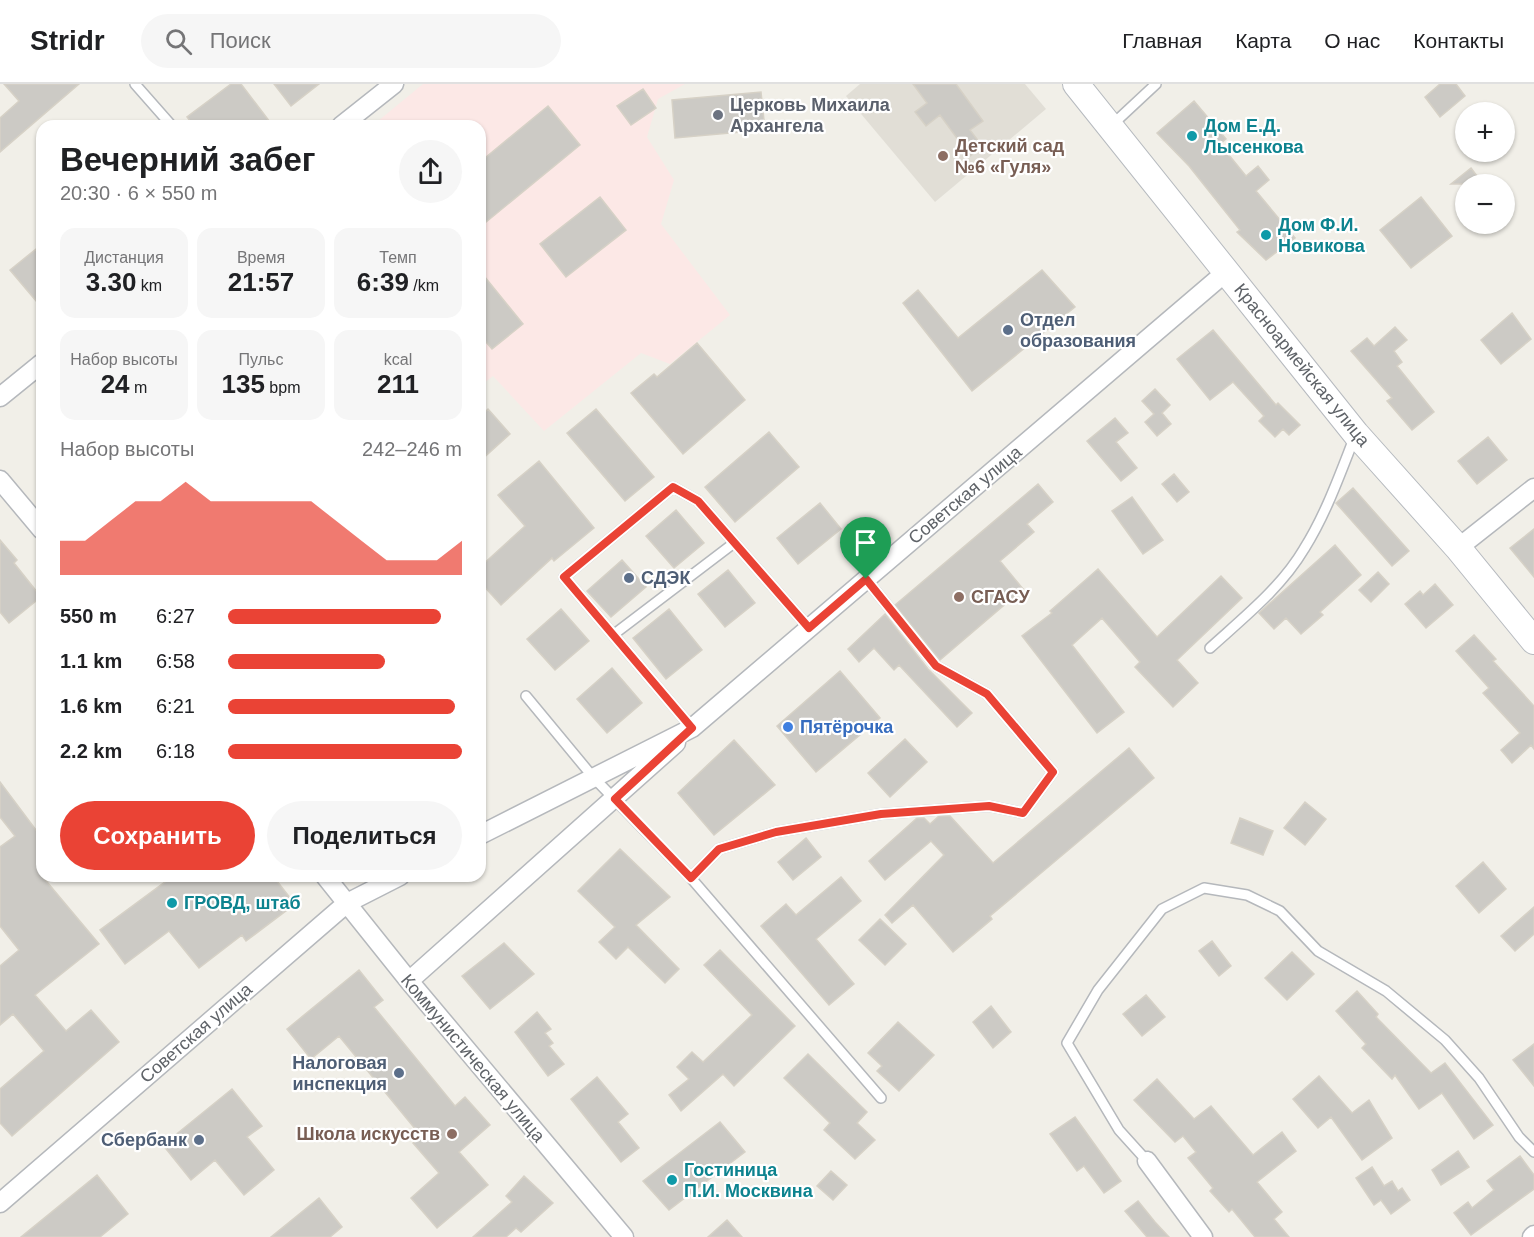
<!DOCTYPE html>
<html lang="ru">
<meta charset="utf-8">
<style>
:root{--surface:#fff;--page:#f6f6f6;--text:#202124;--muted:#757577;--line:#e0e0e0;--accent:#ea4335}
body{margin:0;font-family:Helvetica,sans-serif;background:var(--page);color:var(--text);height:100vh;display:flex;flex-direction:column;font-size:22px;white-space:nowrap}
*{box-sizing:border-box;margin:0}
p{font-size:20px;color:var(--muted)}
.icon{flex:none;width:33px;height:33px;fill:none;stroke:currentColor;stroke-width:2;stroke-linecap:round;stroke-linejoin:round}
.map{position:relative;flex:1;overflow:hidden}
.side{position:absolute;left:36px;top:36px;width:450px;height:762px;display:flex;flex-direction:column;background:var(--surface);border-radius:18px;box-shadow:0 2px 4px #0004}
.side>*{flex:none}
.buttons{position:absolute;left:1455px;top:18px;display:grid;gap:12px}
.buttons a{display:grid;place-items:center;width:60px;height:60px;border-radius:50%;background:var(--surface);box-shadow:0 2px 4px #0004;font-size:30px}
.pin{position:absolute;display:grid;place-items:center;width:51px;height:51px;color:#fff;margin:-62px -26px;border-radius:50% 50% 50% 0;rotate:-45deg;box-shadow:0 0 6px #0007}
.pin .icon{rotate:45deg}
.round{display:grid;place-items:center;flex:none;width:63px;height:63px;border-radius:32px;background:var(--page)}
.headline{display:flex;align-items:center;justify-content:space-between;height:102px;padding:0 24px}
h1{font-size:33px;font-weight:700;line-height:45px}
.stats{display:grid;grid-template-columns:repeat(3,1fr);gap:9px;height:102px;padding:6px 24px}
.stats div{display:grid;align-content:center;border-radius:15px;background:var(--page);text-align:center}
.stats b{font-size:26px;font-weight:700}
.stats small{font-size:16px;font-weight:400}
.stats p{font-size:16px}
.chart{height:168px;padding:12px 24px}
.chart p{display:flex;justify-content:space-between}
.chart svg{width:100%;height:108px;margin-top:6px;fill:var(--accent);opacity:.7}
.cta{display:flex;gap:12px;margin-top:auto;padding:12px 24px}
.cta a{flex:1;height:69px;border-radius:36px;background:var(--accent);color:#fff;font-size:24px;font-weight:700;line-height:69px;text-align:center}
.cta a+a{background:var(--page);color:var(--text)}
ul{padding:0 24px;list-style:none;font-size:20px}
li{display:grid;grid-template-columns:96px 72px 1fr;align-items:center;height:45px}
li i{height:15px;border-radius:8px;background:var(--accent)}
header{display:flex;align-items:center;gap:36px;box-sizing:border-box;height:84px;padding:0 30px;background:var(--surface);border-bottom:2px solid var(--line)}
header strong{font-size:28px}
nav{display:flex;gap:33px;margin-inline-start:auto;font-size:21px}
.search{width:420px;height:54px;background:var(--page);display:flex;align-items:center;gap:15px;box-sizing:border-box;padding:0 21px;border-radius:33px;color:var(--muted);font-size:22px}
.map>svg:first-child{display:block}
.education{fill:#e1ded6}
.medical{fill:#fce8e6}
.building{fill:#cccac5;stroke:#d6d1c6;stroke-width:1.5}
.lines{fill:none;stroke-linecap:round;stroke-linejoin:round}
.service-casing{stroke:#b5b8bc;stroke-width:12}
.minor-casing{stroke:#b5b8bc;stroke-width:21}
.secondary-casing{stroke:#b6babf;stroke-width:28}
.service{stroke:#fff;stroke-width:9}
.minor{stroke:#fff;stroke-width:18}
.secondary{stroke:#fff;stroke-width:26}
.route-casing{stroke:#fff;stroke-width:12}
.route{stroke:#ea4335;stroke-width:8}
.worship-dot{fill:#6b7280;stroke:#fff;stroke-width:2}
.culture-dot{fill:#0f9aa8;stroke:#fff;stroke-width:2}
.education-dot{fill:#8d6e63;stroke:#fff;stroke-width:2}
.service-dot{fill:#5c6f8a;stroke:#fff;stroke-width:2}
.shop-dot{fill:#3f7fe0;stroke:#fff;stroke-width:2}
.labels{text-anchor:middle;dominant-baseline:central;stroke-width:4.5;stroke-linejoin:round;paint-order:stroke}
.worship-label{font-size:18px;font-weight:bold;fill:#5b616d;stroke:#fff;text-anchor:start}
.culture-label{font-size:18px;font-weight:bold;fill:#0d838f;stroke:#fff;text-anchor:start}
.education-label{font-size:18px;font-weight:bold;fill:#785e54;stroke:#fff;text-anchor:start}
.service-label{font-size:18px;font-weight:bold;fill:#4e5e75;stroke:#fff;text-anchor:start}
.street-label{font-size:18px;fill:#5f6368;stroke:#fff}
.shop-label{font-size:18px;font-weight:bold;fill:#366cbe;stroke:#fff;text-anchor:start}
</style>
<header>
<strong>Stridr</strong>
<div class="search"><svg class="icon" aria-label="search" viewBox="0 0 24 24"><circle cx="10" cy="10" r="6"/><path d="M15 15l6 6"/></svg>Поиск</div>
<nav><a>Главная</a><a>Карта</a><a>О нас</a><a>Контакты</a></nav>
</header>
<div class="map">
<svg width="1534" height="1153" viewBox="0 0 1534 1153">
<rect width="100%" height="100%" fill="#f1efe8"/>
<!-- education -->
<path class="education" d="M860 0H1025L1046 25 935 118 846 12Z"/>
<!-- medical -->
<path class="medical" d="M423 0H685L658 15 647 53 674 96 661 140 730 231 670 280 641 269 544 347 493 292 480 302V42H372Z"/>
<!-- building -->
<path class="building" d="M4 0H79L0 68V34L19 17Z
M231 0H241L273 42H194L187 33Z
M274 0H319L291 22Z
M913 0H956L983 37 970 46 983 63 970 72 940 31 926 42 915 28 927 19Z
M1440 0H1456L1465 12 1440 33 1425 13Z
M643 5 656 24 631 41 617 22Z
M761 8 765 46 675 54 672 16Z
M1194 17 1226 55 1220 60 1246 92 1258 82 1269 96 1256 107 1295 154 1266 176 1237 148 1240 146 1189 82 1157 49Z
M548 22 580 61 480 143V78Z
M1471 84 1483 100H1451Z
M600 113 626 146 566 193 540 160Z
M1421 113 1452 152 1411 184 1380 146Z
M36 165 42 173V224L10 186Z
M1042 186 1075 223 972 307 903 219 918 206 958 254Z
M480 187 523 240 492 265 480 251Z
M1512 229 1531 255 1501 280 1481 256Z
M1395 243 1407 256 1394 267 1402 278 1397 282 1434 328 1412 346 1387 317 1392 314 1351 267 1367 254 1374 262Z
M1213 246 1276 321 1278 319 1300 341 1289 351 1283 345 1275 353 1259 337 1264 332 1233 298 1210 316 1177 275Z
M697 259 745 316 683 370 631 309 654 290 657 293Z
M1155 305 1170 321 1162 329 1171 340 1157 352 1145 338 1154 330 1142 317Z
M488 325 510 350 480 377V333Z
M596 325 654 393 625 417 567 349Z
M1115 334 1128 349 1116 358 1137 384 1121 397 1087 357Z
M769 348 799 383 735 438 705 403Z
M1488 353 1507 376 1477 400 1458 377Z
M539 377 594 444 554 477 552 474 501 521 480 498V483L525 442 498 411Z
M1174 390 1189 408 1177 418 1162 400Z
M1038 400 1053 418 1027 440 1034 448 1000 477 1023 505 940 576 895 521Z
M1353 404 1409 467 1392 482 1336 419Z
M1132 413 1163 456 1143 470 1112 427Z
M820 419 841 445 798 480 777 454Z
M676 426 704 459 674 484 646 452Z
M1534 445V493L1510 464Z
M0 456 17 476 14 479 41 513 9 539 0 528Z
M1335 461 1361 491 1320 528 1323 531 1301 550 1286 534 1274 545 1259 529Z
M622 476 646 503 611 533 587 507Z
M1098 485 1157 553 1221 492 1242 514 1177 576 1198 599 1173 623 1135 583 1140 578 1102 534 1072 561 1124 628 1097 649 1022 552 1052 529 1050 527Z
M728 486 755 519 725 543 698 510Z
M1378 488 1389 500 1371 518 1359 506Z
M1435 500 1453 521 1426 544 1405 520 1420 507 1423 511Z
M561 525 589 557 555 586 527 555Z
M669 525 702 566 666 595 633 554Z
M885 530 928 585 972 629 957 643 899 581 894 586 874 564 859 578 848 565Z
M1474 551 1496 575 1493 577 1534 622V665L1531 661 1512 679 1501 666 1520 649 1483 609 1489 604 1456 567Z
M612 584 642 619 607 649 577 615Z
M840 587 880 634 816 688 777 642Z
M905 655 927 678 890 713 868 689Z
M734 656 775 701 714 751 678 709Z
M1129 664 1154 694 990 832 992 835 953 868 913 821 892 839 885 831 944 771 931 757 885 796 869 777 917 734H924L930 740 939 732H950L993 779Z
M0 698 42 754V792L99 860 35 911 66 947 91 926 119 958 12 1052 0 1039V1005L44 967 13 930 0 941V882L19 866 0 842V763L15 752 0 733Z
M1305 718 1326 735 1305 761 1284 744Z
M1240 734 1273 747 1263 771 1231 759Z
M806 754 821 773 793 796 778 778Z
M620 765 670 813 636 841 679 885 665 899 628 863 616 875 599 858 615 843 578 807Z
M1483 778 1506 805 1479 829 1456 802Z
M173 792H273L295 820 246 857 242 851 199 884 169 847 125 880 100 846Z
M841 793 861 817 816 855 854 900 829 921 761 842 786 820 796 831Z
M1534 823V850L1515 867 1501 852Z
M880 835 906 860 885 881 859 856Z
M1212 857 1231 882 1219 892 1199 867Z
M504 859 534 890 490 925 462 892Z
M720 866 795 942 734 1002 723 990 681 1027 669 1011 689 995 677 983 692 968 703 978 752 931 704 881Z
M1292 868 1314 890 1287 916 1265 894Z
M359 886 383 916 374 923 455 1022 465 1013 490 1041 459 1068 488 1101 437 1144 411 1114 439 1089 413 1059 421 1052 339 952 311 975 287 945Z
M1357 907 1378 930 1376 933 1431 989 1445 979 1493 1041 1474 1055 1442 1009 1419 1025 1395 991 1392 995 1362 964 1366 960 1336 927Z
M1146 911 1165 933 1142 952 1123 930Z
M991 922 1011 948 993 964 973 938Z
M537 928 551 945 545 949 553 959 549 962 564 980 548 992 515 948Z
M898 938 934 971 899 1007 877 987 882 982 868 969Z
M1534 960V1002L1513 976Z
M808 970 867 1028 857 1039 875 1056 855 1075 824 1046 830 1039 784 994Z
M1319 992 1352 1029 1369 1016 1392 1054 1362 1076 1331 1033 1318 1044 1293 1015Z
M597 993 628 1030 618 1038 639 1064 621 1078 571 1015Z
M1157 995 1194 1035 1211 1022 1253 1071 1282 1048 1296 1067 1257 1098 1282 1128 1274 1135 1289 1153H1255L1232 1125 1229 1128 1210 1107 1213 1104 1188 1074 1196 1068 1183 1052 1175 1058 1134 1016Z
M232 1005 262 1042 247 1053 274 1086 244 1111 215 1076 191 1096 163 1061Z
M1075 1033 1121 1097 1104 1109 1084 1082 1077 1087 1050 1050Z
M720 1038 745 1068 669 1126 643 1097Z
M1458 1067 1469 1083 1441 1101 1432 1086Z
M1520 1072 1534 1091V1105L1471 1151 1454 1129 1468 1118 1472 1124 1494 1106 1487 1097Z
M1372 1083 1384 1102 1392 1097 1398 1107 1402 1104 1410 1116 1391 1130 1381 1116 1374 1121 1356 1094Z
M831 1087 847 1101 833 1116 817 1102Z
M97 1091 128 1130 100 1153H21Z
M524 1092 553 1119 521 1148 516 1144 506 1153H473L512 1118 506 1112Z
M319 1114 342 1143 330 1153H271Z
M1138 1117 1155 1138 1169 1153H1147L1125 1127Z
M727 1136 742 1153H708Z"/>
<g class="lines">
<defs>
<path id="service" d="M135 0 172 42
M1112 41 1156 0
M613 551 734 459
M1210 564C1243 534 1281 504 1304 465 1326 430 1340 390 1355 352
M526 612 593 693 691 794 719 765 776 748 881 730 989 722 1023 729 1053 688 987 610 936 582 866 495
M692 644 564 493 673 403 698 417 809 544
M691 794 881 1014
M1147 1077 1119 1046 1067 959 1098 906 1162 825 1204 804 1247 811 1280 827 1318 867 1386 907 1445 956 1479 994 1519 1053 1534 1068"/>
<path id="minor" d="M341 42 394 0
M0 313 42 279
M0 396 42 446
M1458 464 1534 404
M480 751 692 644 1226 188
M325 792 409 897 624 1153
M409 897 676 659
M1147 1077 1203 1153
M0 1119 347 819 400 792
M1532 1153 1534 1151"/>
<path id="secondary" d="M1076 0 1356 350 1458 464 1534 557"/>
</defs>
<!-- service casing -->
<use href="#service" class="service-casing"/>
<!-- minor casing -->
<use href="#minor" class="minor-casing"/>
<!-- secondary casing -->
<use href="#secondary" class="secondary-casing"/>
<!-- service -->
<use href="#service" class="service"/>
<!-- minor -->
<use href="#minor" class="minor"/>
<!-- secondary -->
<use href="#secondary" class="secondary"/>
</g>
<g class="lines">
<defs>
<path id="route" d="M673 403 698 417 809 544 866 495 936 582 987 610 1053 688 1023 729 989 722 881 730 776 748 719 765 691 794 615 715 692 644 564 493Z"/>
</defs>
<!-- route casing -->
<use href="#route" class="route-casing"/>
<!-- route -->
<use href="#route" class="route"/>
</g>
<!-- markers -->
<circle class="worship-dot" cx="718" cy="31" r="6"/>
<g class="culture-dot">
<circle cx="1192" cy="52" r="6"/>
<circle cx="1266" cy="151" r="6"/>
<circle cx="172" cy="819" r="6"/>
<circle cx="672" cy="1096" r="6"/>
</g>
<g class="education-dot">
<circle cx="943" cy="72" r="6"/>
<circle cx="959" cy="513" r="6"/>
<circle cx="452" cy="1050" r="6"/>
</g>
<g class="service-dot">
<circle cx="1008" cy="246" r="6"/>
<circle cx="629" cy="494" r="6"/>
<circle cx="399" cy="989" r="6"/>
<circle cx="199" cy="1056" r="6"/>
</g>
<circle class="shop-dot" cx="788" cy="643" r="6"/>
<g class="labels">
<!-- worship labels -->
<g class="worship-label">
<text x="730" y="21">Церковь Михаила<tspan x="730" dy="21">Архангела</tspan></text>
</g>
<!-- culture labels -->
<g class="culture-label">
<text x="1204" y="42">Дом Е.Д.<tspan x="1204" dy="21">Лысенкова</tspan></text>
<text x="1278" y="141">Дом Ф.И.<tspan x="1278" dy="21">Новикова</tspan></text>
<text x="184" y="819">ГРОВД, штаб</text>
<text x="684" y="1086">Гостиница<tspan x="684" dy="21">П.И. Москвина</tspan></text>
</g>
<!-- education labels -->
<g class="education-label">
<text x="955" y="62">Детский сад<tspan x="955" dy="21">№6 «Гуля»</tspan></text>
<text x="971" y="513">СГАСУ</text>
<text x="440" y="1050" text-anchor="end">Школа искусств</text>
</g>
<!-- service labels -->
<g class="service-label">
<text x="1020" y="236">Отдел<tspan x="1020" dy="21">образования</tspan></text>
<text x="641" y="494">СДЭК</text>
<text x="387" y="979" text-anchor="end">Налоговая<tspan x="387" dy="21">инспекция</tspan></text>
<text x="187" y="1056" text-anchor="end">Сбербанк</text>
</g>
<!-- street labels -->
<g class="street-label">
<text transform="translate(1302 281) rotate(51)">Красноармейская улица</text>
<text transform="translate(965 411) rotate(-40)">Советская улица</text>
<text transform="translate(196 949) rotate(-41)">Советская улица</text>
<text transform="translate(473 974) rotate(50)">Коммунистическая улица</text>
</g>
<!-- shop labels -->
<g class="shop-label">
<text x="800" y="643">Пятёрочка</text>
</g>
</g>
</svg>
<div class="buttons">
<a>+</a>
<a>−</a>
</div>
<div class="pin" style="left:866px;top:495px;background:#1e9e55"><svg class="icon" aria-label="arrive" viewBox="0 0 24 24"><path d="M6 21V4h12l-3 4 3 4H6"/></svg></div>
<section class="side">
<div class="headline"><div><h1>Вечерний забег</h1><p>20:30 · 6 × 550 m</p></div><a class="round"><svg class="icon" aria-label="share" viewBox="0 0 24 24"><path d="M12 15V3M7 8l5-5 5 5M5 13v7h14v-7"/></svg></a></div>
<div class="stats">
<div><p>Дистанция</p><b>3.30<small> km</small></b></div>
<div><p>Время</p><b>21:57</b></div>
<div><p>Темп</p><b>6:39<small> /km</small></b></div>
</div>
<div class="stats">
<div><p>Набор высоты</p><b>24<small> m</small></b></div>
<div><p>Пульс</p><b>135<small> bpm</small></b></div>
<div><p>kcal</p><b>211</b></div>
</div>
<div class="chart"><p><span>Набор высоты</span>242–246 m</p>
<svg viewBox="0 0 160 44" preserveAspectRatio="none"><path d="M0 44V30L10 30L20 22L30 14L40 14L50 6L60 14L70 14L80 14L90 14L100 14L110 22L120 30L130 38L140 38L150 38L160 30V44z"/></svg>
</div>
<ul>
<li><b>550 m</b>6:27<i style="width:91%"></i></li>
<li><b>1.1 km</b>6:58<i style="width:67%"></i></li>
<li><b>1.6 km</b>6:21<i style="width:97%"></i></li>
<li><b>2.2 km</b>6:18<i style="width:100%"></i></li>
</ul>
<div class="cta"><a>Сохранить</a><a>Поделиться</a></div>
</section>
</div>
